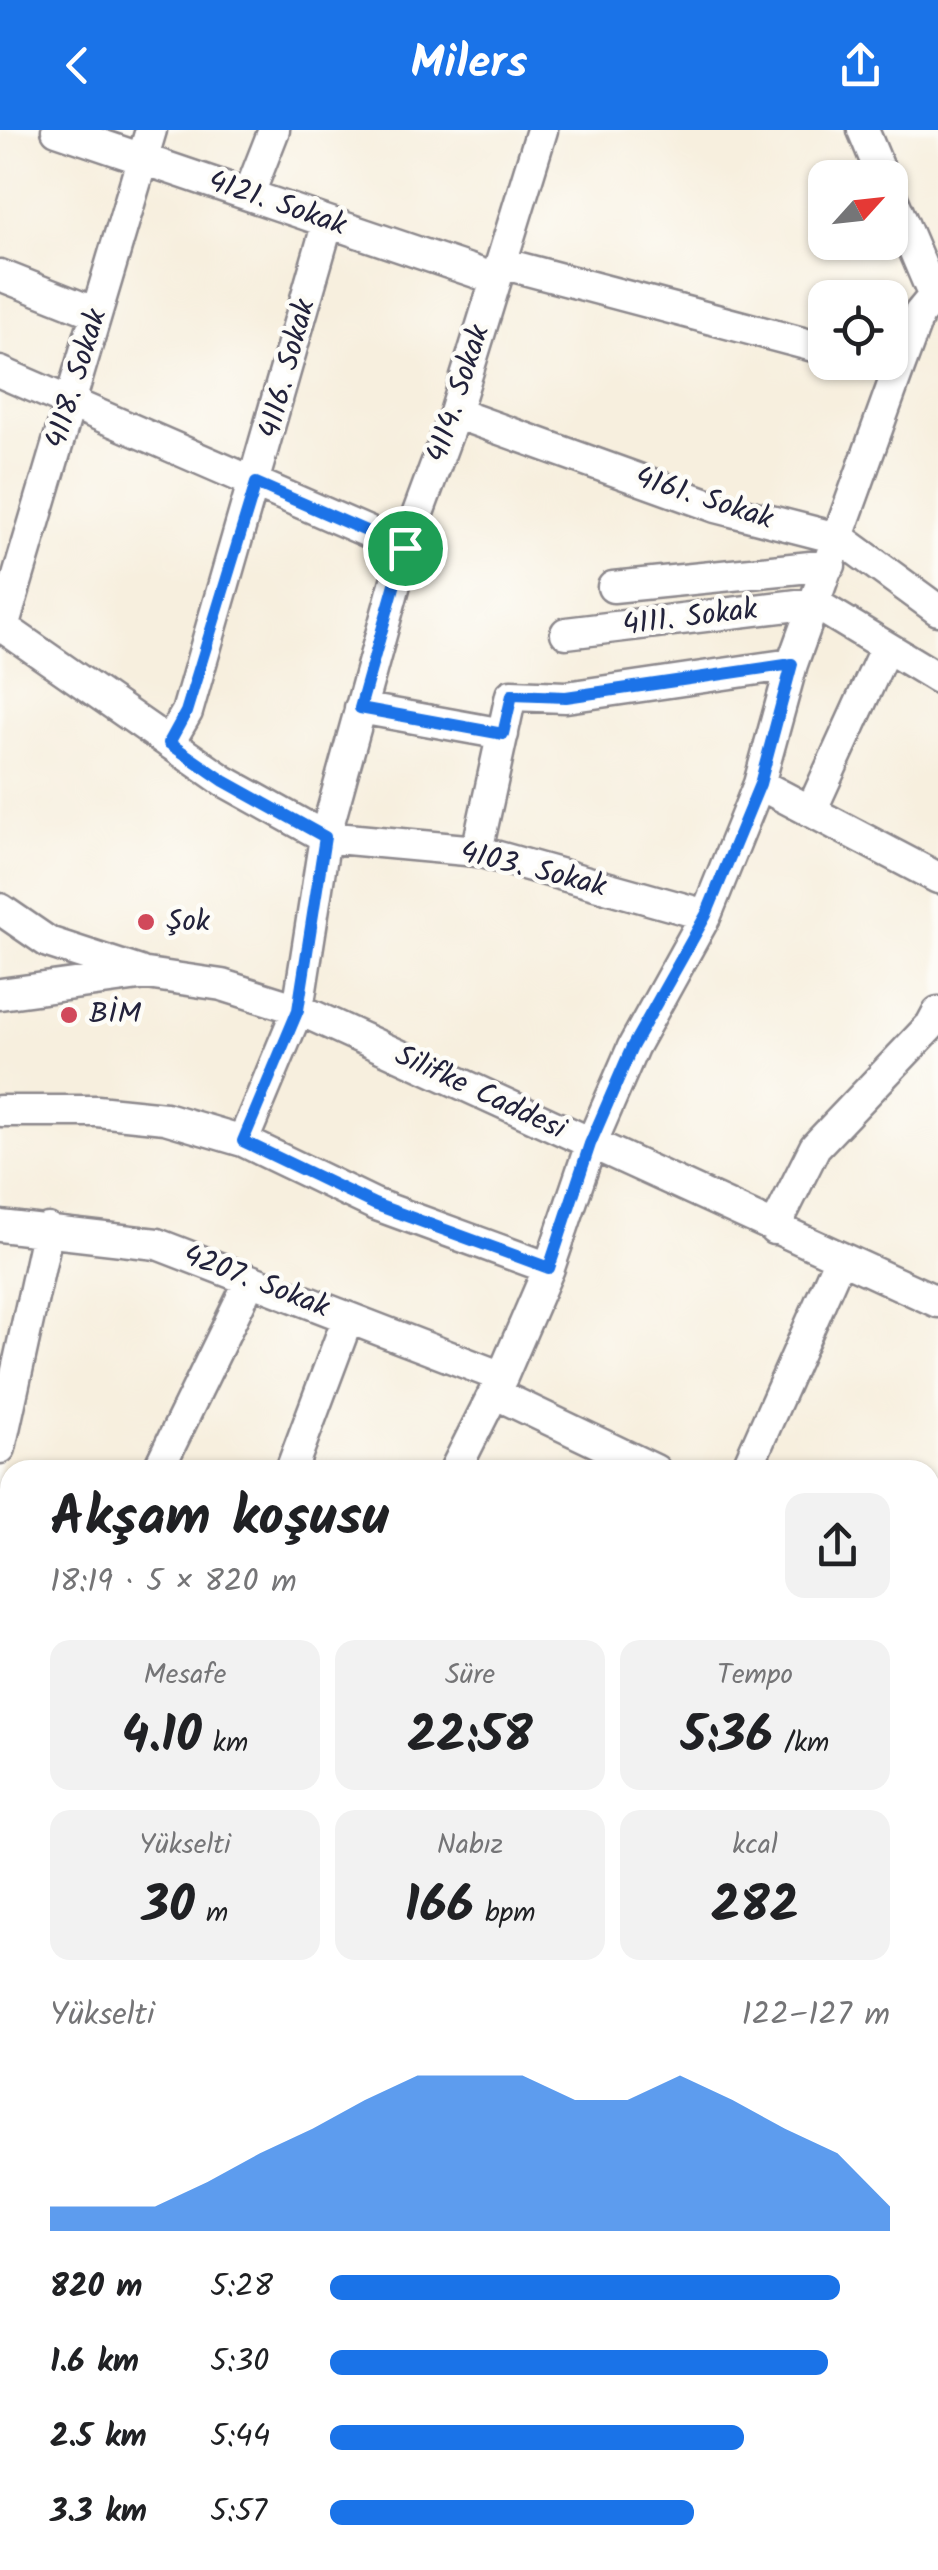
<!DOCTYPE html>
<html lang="tr">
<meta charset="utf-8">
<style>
:root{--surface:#fff;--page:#f2f2f2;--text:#202124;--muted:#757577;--accent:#1a73e8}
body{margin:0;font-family:Kalam,sans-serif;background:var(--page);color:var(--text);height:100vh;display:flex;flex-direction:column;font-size:38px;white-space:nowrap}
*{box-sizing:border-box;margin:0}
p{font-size:32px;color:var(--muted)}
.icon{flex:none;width:55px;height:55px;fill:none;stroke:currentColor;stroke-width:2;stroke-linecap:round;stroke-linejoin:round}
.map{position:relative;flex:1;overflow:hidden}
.panel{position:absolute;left:0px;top:1330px;width:940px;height:1110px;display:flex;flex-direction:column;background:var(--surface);border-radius:30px 30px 0 0;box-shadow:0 2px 8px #0004}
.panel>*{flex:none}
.needle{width:65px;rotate:63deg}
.tools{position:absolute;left:808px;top:30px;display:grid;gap:20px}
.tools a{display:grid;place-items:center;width:100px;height:100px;border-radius:20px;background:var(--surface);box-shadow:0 2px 8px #0004;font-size:50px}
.pin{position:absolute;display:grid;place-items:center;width:85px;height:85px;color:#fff;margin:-42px;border:5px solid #fff;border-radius:50%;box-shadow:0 2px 10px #0007}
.round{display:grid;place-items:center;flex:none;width:105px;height:105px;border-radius:20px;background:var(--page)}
.headline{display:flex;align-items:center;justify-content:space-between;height:170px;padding:0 50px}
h1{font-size:55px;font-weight:800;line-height:75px}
.figures{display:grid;grid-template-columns:repeat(3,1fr);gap:15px;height:170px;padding:10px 50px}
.figures div{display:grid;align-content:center;border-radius:20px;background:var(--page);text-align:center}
.figures b{font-size:50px;font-weight:800}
.figures small{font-size:28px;font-weight:400}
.figures p{font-size:28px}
.chart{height:280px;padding:20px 50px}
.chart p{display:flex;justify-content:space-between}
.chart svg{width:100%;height:180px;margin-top:10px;fill:var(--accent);opacity:.7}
ul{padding:0 50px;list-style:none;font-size:32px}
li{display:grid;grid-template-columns:160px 120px 1fr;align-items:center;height:75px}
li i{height:25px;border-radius:12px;background:var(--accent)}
header{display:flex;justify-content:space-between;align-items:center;height:130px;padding:0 50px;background:var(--accent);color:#fff;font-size:45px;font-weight:800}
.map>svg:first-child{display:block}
.forest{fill:#68b37c;stroke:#456a5c;stroke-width:2.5}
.building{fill:#dc9d83}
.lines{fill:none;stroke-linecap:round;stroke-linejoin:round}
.minor-casing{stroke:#8c888c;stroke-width:35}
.major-casing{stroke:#8c888c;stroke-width:42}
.minor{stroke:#fff;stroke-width:30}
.major{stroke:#fff;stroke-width:38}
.route-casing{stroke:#fff;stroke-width:20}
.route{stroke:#1a73e8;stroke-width:12}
.poi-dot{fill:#d1495b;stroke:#fdfcf7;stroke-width:4}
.labels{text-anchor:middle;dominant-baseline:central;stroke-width:9;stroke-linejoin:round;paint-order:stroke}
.street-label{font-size:30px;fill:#22223b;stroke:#fdfcf7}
.poi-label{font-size:30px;fill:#22223b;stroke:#fdfcf7;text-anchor:start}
</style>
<header><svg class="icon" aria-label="back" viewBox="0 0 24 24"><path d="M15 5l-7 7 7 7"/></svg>Milers<svg class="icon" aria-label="share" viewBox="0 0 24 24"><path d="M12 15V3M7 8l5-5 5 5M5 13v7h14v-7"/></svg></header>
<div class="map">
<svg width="938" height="2440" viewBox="0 0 938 2440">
<rect width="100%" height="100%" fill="#fdfcf7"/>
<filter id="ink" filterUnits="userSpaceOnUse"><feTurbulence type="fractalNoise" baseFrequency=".01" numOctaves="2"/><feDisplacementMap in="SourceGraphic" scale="20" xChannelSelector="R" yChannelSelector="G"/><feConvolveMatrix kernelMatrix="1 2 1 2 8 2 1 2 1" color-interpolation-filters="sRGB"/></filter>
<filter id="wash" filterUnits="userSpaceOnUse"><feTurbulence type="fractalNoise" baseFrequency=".0048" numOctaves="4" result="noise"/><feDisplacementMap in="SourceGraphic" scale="40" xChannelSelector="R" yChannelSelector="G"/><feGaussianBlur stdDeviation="2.25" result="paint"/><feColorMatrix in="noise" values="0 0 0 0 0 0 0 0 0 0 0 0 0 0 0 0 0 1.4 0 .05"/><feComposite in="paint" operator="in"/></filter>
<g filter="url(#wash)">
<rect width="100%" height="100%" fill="#f7efde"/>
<!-- forest -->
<path class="forest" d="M0 1901 10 1903V2378H0Z"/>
<g id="blocks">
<!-- building -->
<path class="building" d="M8 1759H10V1802L0 1799Z
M930 2215 938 2217V2255L930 2254Z
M930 2264 938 2266 934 2298H930Z"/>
</g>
</g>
<g filter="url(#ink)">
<use href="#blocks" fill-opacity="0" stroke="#8c888c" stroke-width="2.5"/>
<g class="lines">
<defs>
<path id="minor" d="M57 0 496 149
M863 0 883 48
M890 63 933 164
M249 64 274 0
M501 133 825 219
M0 145 96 183
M0 242 405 418
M455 283 716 377 841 409 938 480
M613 457 830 435
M0 495 224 651 325 707 477 721 706 785
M3 497 151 0
M566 503 814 473 938 548
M360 578 503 604
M169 613 187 582 328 92
M759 654 938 748
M811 681 885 519
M477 721 511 565 566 567 792 534
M0 779 48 812 140 842
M0 864 147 844 222 855 298 879 938 1172
M0 981H97L165 988 243 1011 374 1074 549 1138
M243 1011 298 879 325 707 405 418 455 283 542 0
M0 1096 157 1114 502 1247
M774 1099 815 1017 931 895 938 882
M494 1263 655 1340
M0 1318 48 1099
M158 1340 250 1151
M291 1340 348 1188
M455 1340 502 1247 549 1138 591 1014 633 917 706 785 759 654 792 534 899 238 919 184 938 161
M746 1340 840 1128
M0 1460 10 1462
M930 1675 938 1658
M0 1887 10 1889
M930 1913 938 1915
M930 2110 938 2112
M599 2440 610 2430
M788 2440 791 2430"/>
<path id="major" d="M0 2405 10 2406
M183 2430 186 2440
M458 2430 581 2440
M108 2440 110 2430"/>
</defs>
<!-- minor casing -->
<use href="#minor" class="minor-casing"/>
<!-- major casing -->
<use href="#major" class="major-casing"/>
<!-- minor -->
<use href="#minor" class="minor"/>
<!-- major -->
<use href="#major" class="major"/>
</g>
</g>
<g class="lines" filter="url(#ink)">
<defs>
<path id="route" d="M256 353 405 418 360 578 503 604 512 565 566 567 792 534 760 654 706 785 632 917 590 1014 549 1138 374 1074 243 1011 298 880 325 707 224 651 169 613 186 582Z"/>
</defs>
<!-- route casing -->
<use href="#route" class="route-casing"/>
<!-- route -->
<use href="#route" class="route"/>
</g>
<!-- markers -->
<g class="poi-dot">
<circle cx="146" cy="792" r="10"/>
<circle cx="69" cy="885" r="10"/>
</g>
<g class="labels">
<!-- street labels -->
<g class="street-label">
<text transform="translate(277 74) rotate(19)">4121. Sokak</text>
<text transform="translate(288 239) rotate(-75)">4116. Sokak</text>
<text transform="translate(77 249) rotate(-73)">4118. Sokak</text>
<text transform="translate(459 264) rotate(-72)">4114. Sokak</text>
<text transform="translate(704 369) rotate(18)">4161. Sokak</text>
<text transform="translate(690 488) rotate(-7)">4111. Sokak</text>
<text transform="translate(533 740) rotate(14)">4103. Sokak</text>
<text transform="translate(480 963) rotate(25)">Silifke Caddesi</text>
<text transform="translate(256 1152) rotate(21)">4207. Sokak</text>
</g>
<!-- poi labels -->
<g class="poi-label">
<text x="166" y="792">Şok</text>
<text x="89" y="885">BİM</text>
</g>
</g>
</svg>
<div class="tools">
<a><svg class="needle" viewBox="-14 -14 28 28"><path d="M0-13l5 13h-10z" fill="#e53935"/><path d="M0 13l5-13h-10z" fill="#757577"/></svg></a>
<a><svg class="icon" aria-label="locate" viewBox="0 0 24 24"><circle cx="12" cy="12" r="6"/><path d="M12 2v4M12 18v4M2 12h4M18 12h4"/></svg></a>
</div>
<div class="pin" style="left:405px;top:418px;background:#1e9e55"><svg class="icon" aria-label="arrive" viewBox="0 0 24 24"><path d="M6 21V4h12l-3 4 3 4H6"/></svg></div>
<section class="panel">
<div class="headline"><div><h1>Akşam koşusu</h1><p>18:19 · 5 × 820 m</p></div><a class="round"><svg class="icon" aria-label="share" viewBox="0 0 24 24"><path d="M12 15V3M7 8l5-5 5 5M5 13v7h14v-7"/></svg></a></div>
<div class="figures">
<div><p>Mesafe</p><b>4.10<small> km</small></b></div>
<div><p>Süre</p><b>22:58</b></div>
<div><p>Tempo</p><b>5:36<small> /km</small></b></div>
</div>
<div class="figures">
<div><p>Yükselti</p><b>30<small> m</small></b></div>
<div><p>Nabız</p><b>166<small> bpm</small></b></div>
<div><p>kcal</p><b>282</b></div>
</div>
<div class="chart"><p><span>Yükselti</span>122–127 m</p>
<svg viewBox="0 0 160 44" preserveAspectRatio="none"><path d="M0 44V38L10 38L20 38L30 32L40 25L50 19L60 12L70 6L80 6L90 6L100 12L110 12L120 6L130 12L140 19L150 25L160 38V44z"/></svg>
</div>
<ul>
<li><b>820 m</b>5:28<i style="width:91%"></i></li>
<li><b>1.6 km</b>5:30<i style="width:89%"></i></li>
<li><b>2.5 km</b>5:44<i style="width:74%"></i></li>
<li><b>3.3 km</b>5:57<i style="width:65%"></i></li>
</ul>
</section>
</div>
